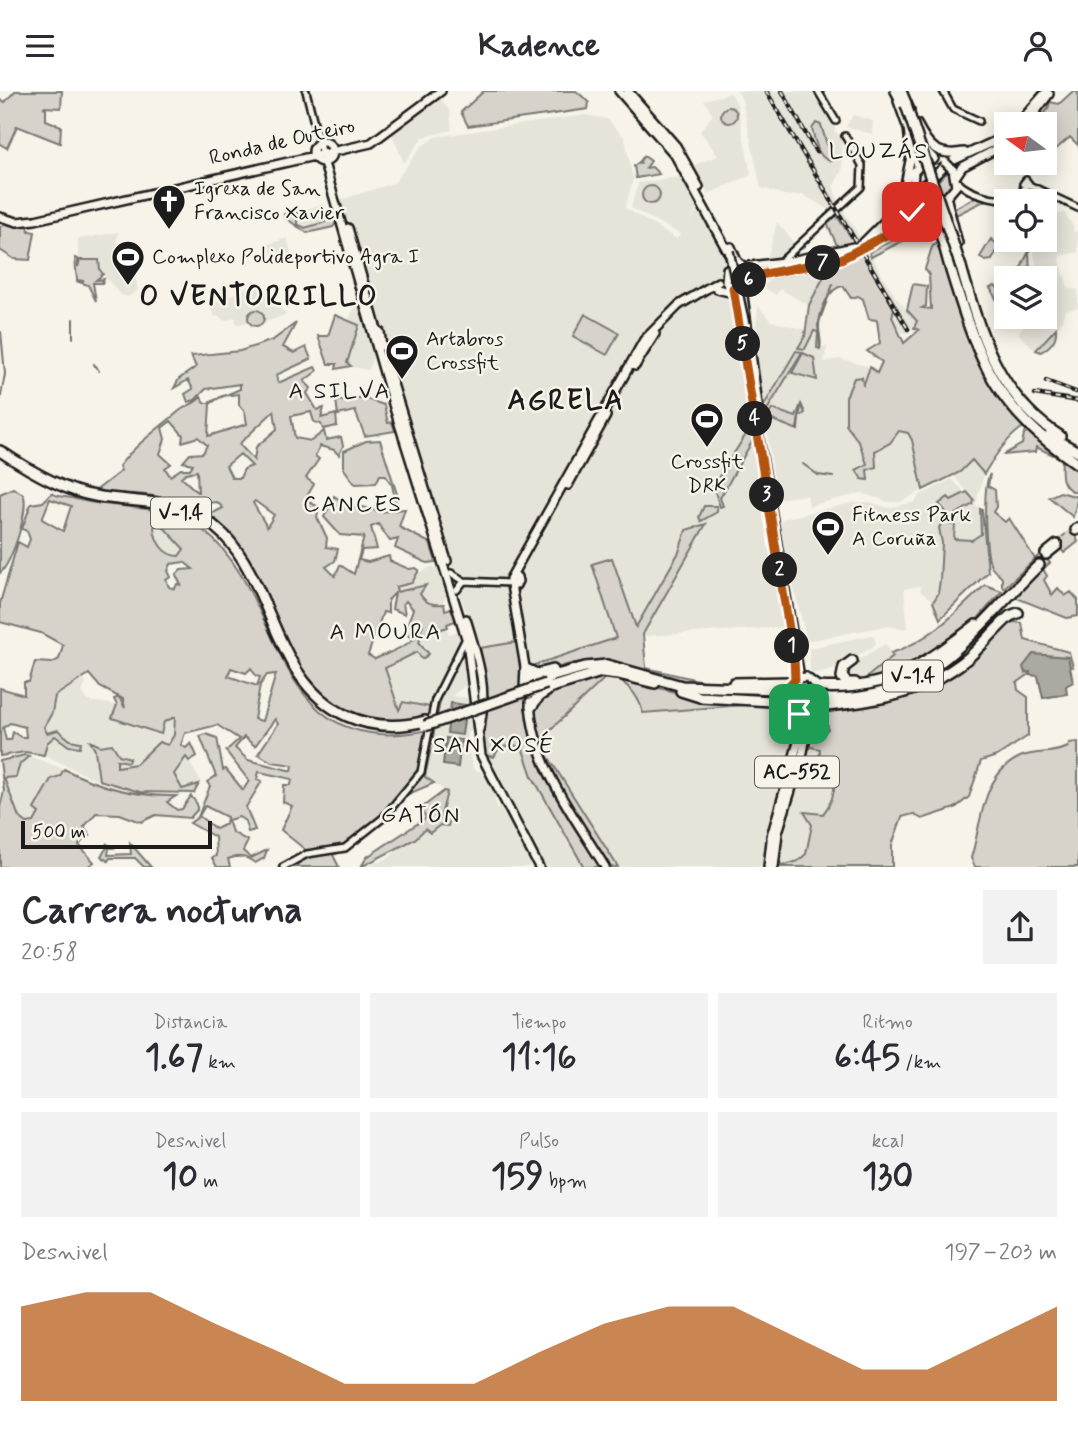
<!DOCTYPE html>
<html lang="es">
<meta charset="utf-8">
<style>
:root{--surface:#fff;--page:#f2f2f3;--text:#2b2b33;--muted:#7c7c81;--accent:#b45309}
body{margin:0;font-family:Mynerve,sans-serif;background:var(--page);color:var(--text);height:100vh;display:flex;flex-direction:column;font-size:26px;white-space:nowrap}
*{box-sizing:border-box;margin:0}
p{font-size:23px;color:var(--muted)}
.icon{flex:none;width:38px;height:38px;fill:none;stroke:currentColor;stroke-width:2;stroke-linecap:round;stroke-linejoin:round}
.map{position:relative;height:776px;overflow:hidden}
.sheet{display:flex;flex-direction:column;background:var(--surface);flex:1}
.sheet>*{flex:none}
.needle{width:46px;rotate:285deg}
.tools{position:absolute;left:994px;top:21px;display:grid;gap:14px}
.tools a{display:grid;place-items:center;width:63px;height:63px;border-radius:0px;background:var(--surface);box-shadow:0 4px 18px #0003;font-size:35px}
.scale{position:absolute;left:21px;bottom:18px;width:191px;box-sizing:border-box;padding-left:7px;border:4px solid #1c1c1c;border-top:0;font-size:19px;line-height:24px;white-space:nowrap;color:#1c1c1c;-webkit-text-stroke:5px #f7f3e8;paint-order:stroke}
.pin{position:absolute;display:grid;place-items:center;width:60px;height:60px;color:#fff;margin:-30px;border-radius:14px;box-shadow:0 4px 10px #0006}
.km{position:absolute;width:35px;height:35px;margin:-18px;border-radius:50%;background:#222;color:#fff;font-size:19px;line-height:35px;text-align:center}
.round{display:grid;place-items:center;flex:none;width:74px;height:74px;border-radius:0px;background:var(--page)}
.headline{display:flex;align-items:center;justify-content:space-between;height:119px;padding:0 21px}
h1{font-size:38px;font-weight:700;line-height:52px}
.stats{display:grid;grid-template-columns:repeat(3,1fr);gap:10px;height:119px;padding:7px 21px}
.stats div{display:grid;align-content:center;border-radius:0px;background:var(--page);text-align:center}
.stats b{font-size:35px;font-weight:700}
.stats small{font-size:19px;font-weight:400}
.stats p{font-size:19px}
.chart{height:196px;padding:14px 21px}
.chart p{display:flex;justify-content:space-between}
.chart svg{width:100%;height:126px;margin-top:7px;fill:var(--accent);opacity:.7}
header{display:flex;justify-content:space-between;align-items:center;height:91px;padding:0 21px;background:var(--surface);font-size:32px;font-weight:700}
.map>svg:first-child{display:block}
.built{fill:#e6e3d9}
.green{fill:#d7d3cb;stroke:#7a7874;stroke-width:2;fill-rule:evenodd}
.water{fill:#aca9a2;stroke:#72716c;stroke-width:2}
.lines{fill:none;stroke-linecap:round;stroke-linejoin:round}
.stream{stroke:#72716c;stroke-width:2}
.major-tunnel{stroke:#d6d3c9;stroke-width:7;stroke-dasharray:7 3.5;stroke-linecap:butt}
.highway-tunnel{stroke:#d6d3c9;stroke-width:9;stroke-dasharray:9 4.5;stroke-linecap:butt}
.minor-casing{stroke:#1c1c1c;stroke-width:10}
.major-casing{stroke:#1c1c1c;stroke-width:12}
.highway-casing{stroke:#1c1c1c;stroke-width:14}
.minor{stroke:#f7f3e8;stroke-width:5}
.major{stroke:#f7f3e8;stroke-width:7}
.highway{stroke:#f7f3e8;stroke-width:9}
.rail-casing{stroke:#1c1c1c;stroke-width:4.5}
.rail{stroke:#f7f3e8;stroke-width:2;stroke-dasharray:5;stroke-linecap:butt}
.major-bridge-casing{stroke:#1c1c1c;stroke-width:12;stroke-linecap:butt}
.highway-bridge-casing{stroke:#1c1c1c;stroke-width:14;stroke-linecap:butt}
.major-bridge{stroke:#f7f3e8;stroke-width:7}
.highway-bridge{stroke:#f7f3e8;stroke-width:9}
.route-casing{stroke:#fff;stroke-width:14}
.route{stroke:#b45309;stroke-width:9}
.labels{text-anchor:middle;dominant-baseline:central;stroke-width:5;stroke-linejoin:round;paint-order:stroke}
.shield{fill:#f7f3e8;stroke:#5e5c59;stroke-width:2}
.shield-label{font-size:19px;font-weight:bold;fill:#1c1c1c}
.street-label{font-size:21px;fill:#1c1c1c;stroke:#f7f3e8}
.poi-label{font-size:21px;fill:#1c1c1c;stroke:#f7f3e8;text-anchor:start}
.neighbourhood-label{font-size:23px;letter-spacing:2px;fill:#1c1c1c;stroke:#f7f3e8}
.district-label{font-size:28px;font-weight:bold;letter-spacing:2px;fill:#1c1c1c;stroke:#f7f3e8}
</style>
<header><svg class="icon" aria-label="menu" viewBox="0 0 24 24"><path d="M4 6h16M4 12h16M4 18h16"/></svg>Kadence<svg class="icon" aria-label="person" viewBox="0 0 24 24"><circle cx="12" cy="8" r="4"/><path d="M4 21q1-7 8-7t8 7"/></svg></header>
<div class="map">
<svg width="1078" height="776" viewBox="0 0 1078 776">
<rect width="100%" height="100%" fill="#f7f3e8"/>
<filter id="ink" filterUnits="userSpaceOnUse"><feTurbulence type="fractalNoise" baseFrequency=".0143" numOctaves="2"/><feDisplacementMap in="SourceGraphic" scale="14" xChannelSelector="R" yChannelSelector="G"/><feConvolveMatrix kernelMatrix="1 2 1 2 8 2 1 2 1" color-interpolation-filters="sRGB"/></filter>
<g filter="url(#ink)">
<!-- built -->
<path class="built" d="M737 0H815L835 33V40L842 46V79L833 96 839 111 895 205 917 231 908 242H902L892 226 893 217 845 134 832 120 803 104 788 105 761 97 742 9Z
M731 2 737 13 751 84 708 103 692 75 718 65 700 40 713 24 704 9Z
M440 6 450 21 452 39 423 46 404 72 392 43Z
M585 24 607 28 625 47 633 89 625 117 677 148 680 143 631 117 638 92 684 85 699 115 688 132 700 116 725 169 721 182 736 222 784 536 616 547 521 578 517 551 477 558 340 109 394 92 421 56 435 46Z
M853 24 873 30 872 43 846 36Z
M320 114 326 121 325 131 306 137 297 134V121Z
M1045 118 1057 124 1064 122 1074 136 1073 141 1078 140V161L1060 165V170L1068 197 1078 199V217L1065 219 1060 234 1035 259 1018 242 1031 226H1045V187H1039L1031 149H1045Z
M777 131 795 153 777 168 768 166Z
M119 141 116 151 129 152 138 199 128 206 121 204 99 179V169H80L78 161V148Z
M287 147 292 166 274 171 269 153Z
M836 171 822 216 817 257 827 255 824 271 840 268 870 276 863 295 854 287 849 305 847 333 859 351 867 373 857 379 876 375 875 360 890 352 899 340 908 342 912 349 923 399 900 411H888L862 402 809 415 807 404 777 408 754 254 758 215 771 230 806 239 810 215 780 198 776 204 763 196 775 184Z
M258 191 272 211 287 223 251 237 249 230 237 234 235 226 224 230 219 225 215 226 210 215 212 213Z
M360 203 375 257 369 279 347 275V272L359 234 349 229Z
M972 369 984 383 976 412 953 384 960 381Z
M952 388 964 401 941 417 947 421 946 428 973 412 980 418 981 442 972 449 956 448 955 433 950 434 945 429 939 436 942 452 940 489 938 503 934 510 921 501 920 495 904 498 908 538 886 535 807 550 786 465 780 433 783 428 851 412 869 411 889 417 915 411 919 405Z
M159 431 181 452 184 458 179 465 170 464 157 452 154 436Z
M432 475 442 480 449 500 442 513 437 514 424 509 420 503 425 494 397 502 395 496 411 492 419 479 422 481Z
M446 537 449 543 462 539 472 589 452 605 469 607 473 640 468 642 467 656 474 679 483 681 496 705 494 708 498 717 503 716 531 776H365L389 767 397 758 420 743 447 701 425 686 439 613 437 616 430 617 404 611 399 620 385 577 417 561 427 564 425 555 419 551 421 544Z
M873 544 876 552 871 557 829 580 813 582 810 579 809 557Z
M885 553 894 565 859 589 846 588 848 575Z
M607 585 621 589 639 605 643 622 781 611 795 624 792 651 767 747 764 776H618L544 659 547 641Z
M83 589 86 592 82 601 88 610 116 614 113 628 161 643 163 631 176 626 174 645 168 654 165 650 136 673 119 675 96 689 41 662 44 636 52 622 55 605Z
M512 654 522 656 532 685 584 776H542L487 669 499 657Z
M806 655 820 658 822 676 834 684 836 693 830 714 823 723 805 722 812 734 806 763 798 770 782 775 779 769 784 732 792 724 787 722Z
M29 665 64 678 34 718 39 722 31 733 19 726 4 687 16 686 20 673Z
M186 666 202 692 182 698 174 683Z"/>
<!-- green -->
<path class="green" d="M15 0H62L61 17 43 16 46 17V29L61 35 60 52 17 35 7 57 0 53V9L5 11Z
M484 0H576L589 11 588 18 468 35 461 21Z
M1073 0 1078 1V54L1070 46 1056 58 1045 46V33H1034L1048 18 1050 11 1059 13Z
M721 24a8 8 0 1 1 16 0a8 8 0 1 1-16 0Z
M816 32 821 34 832 70C817 69 816 51 812 38Z
M644 65 651 70 646 77 652 76 659 83 636 87 634 75 639 71 641 73 640 70Z
M951 79 954 94 947 105 934 109 921 103Z
M642 104a9 9 0 1 1 18 0a9 9 0 1 1-18 0Z
M979 104 987 106 986 109 954 125 951 119Z
M297 121V133L305 137 325 131 324 128 337 125 338 130 333 136 307 142 284 126V123Z
M836 124 855 152 839 159 827 132Z
M932 129 934 134 871 166 869 161Z
M5 133 28 134 29 140 35 141 30 169 14 168 0 159V136Z
M991 148 999 155 992 169 985 170 980 166Z
M939 149 969 245 1025 335C1008 345 994 366 984 383L972 369 960 381 923 399 912 349 908 342 899 340 890 352 875 360 876 376 867 379 868 389 862 388 856 379 867 373 859 351 846 334V306L854 287 862 286 863 295 870 276 877 282 882 271 867 260 880 252 877 229 869 228 863 208 858 205 851 207 843 195C828 197 819 221 819 236 819 244 822 250 820 258L817 257 818 241 814 240 805 258 798 257 805 245 809 214 831 172 846 169 861 161 894 217 892 226 904 252 919 239 914 237 917 230 907 219 913 193 927 195 926 215 922 217 931 218 929 184 925 178 932 156Z
M1029 160 1030 184 1036 180 1038 187H1006V191L1000 186 1003 181 1012 186 1019 181Z
M75 167 78 168V176L80 169H99L100 179 103 183 96 189 104 188 102 192H93L96 210 88 194 79 191 84 190 77 189Z
M995 195 1006 204 1001 223 996 220 999 213 990 197Z
M248 227a8 8 0 1 1 16 0a8 8 0 1 1-16 0Z
M585 223 619 242 607 264 573 245Z
M335 224 359 234 347 272 351 275 336 278 337 273H328L318 245H328Z
M296 232 283 256 294 262 306 256 311 268 276 284 278 292 315 276 317 280 304 290 311 297 307 302 317 319 324 317 321 327 336 323 337 335 323 338 321 333 314 331 311 321 291 325 295 347 311 350 324 340 326 349 341 346 343 355 339 364 334 359 320 355 315 365 319 368 306 387 314 393 305 409 319 416 317 426 327 447 326 456 338 458 335 470 326 476 335 485 340 474 354 483 364 446 340 444 324 426 334 405 352 417 363 416 380 421 405 418 399 436 430 452 436 471 427 472 395 457 398 448 390 450 378 433 371 436 377 458 362 459 359 469 368 471 389 465 390 470 409 478 416 477 419 479 412 492 396 496 397 501 426 494 420 503C426 513 433 514 444 513L445 519 455 516V530L447 533 448 536 421 544 419 551 429 563 422 568 417 561 385 577 399 619 403 611 435 617 440 611 425 686 434 692 406 704 381 732 345 759 333 764 339 776H280L307 760 281 739 292 715 283 711 284 694H291L292 688 259 681 257 688 262 690 246 716 255 739 248 741 245 730 239 726 228 729 232 741 248 750 243 760 251 767 267 759 264 767 255 772C246 765 239 764 228 768L230 776H217L212 767 216 765 215 746 190 732 198 726 210 695 207 691 216 685 200 645 206 643 217 647 223 679 226 678 243 699 249 690 226 660 239 648 217 634 185 642 181 654 186 657 191 652 197 665 189 670 186 666 174 683 182 698 199 693 194 702 140 701 99 689 95 659 90 650 100 655 112 653 119 664 130 667 128 671 117 669V676L136 673 159 651 168 654 174 644 175 626 164 631 161 643 112 627 117 614 114 608 119 606 125 617 123 608 100 596 89 583 55 605 52 622 44 636 47 642 58 639 70 649 81 651 80 656 69 655 55 645 47 652 44 664 25 661 0 665V597L24 604V591H29L35 571 52 572 59 568 63 554 41 542 0 531V512L18 451 27 456 30 448 27 440 22 438 31 413 43 411 52 402C59 407 64 405 72 407 116 420 166 410 204 440 288 506 267 673 428 639L429 626C329 644 302 584 263 506 256 492 250 474 241 463 232 453 218 444 208 436 199 428 189 417 179 412 154 401 122 403 94 401L121 380 119 375C136 353 157 339 178 321 186 314 194 314 201 306L204 312H208L240 298V293L206 298 195 309 188 311 185 303 193 298 188 289 174 297 179 288 196 276 191 265 240 260 273 249ZM239 303V314L245 321 247 333 208 345 210 313 222 305ZM274 320 277 338 256 356 254 369 239 353ZM171 330 183 344 182 351 198 346 207 354 203 362 190 363 183 371 193 373 190 378H181L170 385 165 377 171 373 160 363 165 348 162 337ZM240 363 252 375 244 378 240 387H232L226 375ZM197 380 198 401H197L181 386 186 382ZM50 408 71 415 63 440 42 428ZM255 410 274 424 267 436 253 412ZM217 411 223 417 209 424 197 417V413ZM159 431 184 458 179 465C163 465 155 450 154 436ZM184 471 193 478 181 479 176 484 181 494 177 493 175 498 169 496 166 489 171 486 168 480 171 473ZM395 502 392 518 405 523 403 513 406 510 413 518 404 542 410 545 419 531 423 534C417 553 392 560 375 568L368 564 383 521 388 522V509ZM231 577 246 582 251 577 256 585 260 586 257 595 228 585ZM276 583 262 630 254 628 260 594 267 584ZM275 628 278 633 258 663 272 671 293 674 292 680 248 669 235 657 244 646 255 655ZM10 632 25 636 26 646H21L13 641 11 649H6L3 637ZM205 715 227 726 226 733 216 738 199 725Z
M1056 237C1057 249 1051 255 1041 261L1036 259Z
M796 260 802 261 764 324 763 316Z
M803 262 814 267 817 289 792 282Z
M345 307H363L384 314 388 332 392 331 395 340 365 345 355 320 338 324 336 309 344 310Z
M801 313 805 322 799 326 798 339 767 327 772 318 796 326Z
M752 334 754 347 720 407 723 415 720 416 713 395Z
M1029 339 1078 375V402C1060 398 1061 384 1062 368L1036 356 1035 361 1003 364 1022 353 1024 343Z
M380 349 397 403 396 413 392 394 385 384H380L376 392 355 393 344 378V360L366 350Z
M990 383 988 395 995 399 996 416 993 421 1005 431 1009 427 1035 468 1041 462 1050 472 1043 478 1047 485 1044 489 1052 504 1058 497 1065 505 1071 501 1078 509V525L1067 527 1014 506 1043 478 1035 468 1004 497 1002 495V487C998 482 993 480 991 475 985 461 982 396 990 383Z
M13 397 23 403C30 416 12 473 0 482V403Z
M967 401 974 409 973 413 946 429 950 434 955 433 954 448 972 449 981 443 980 418 982 419 988 481 940 528 933 511 938 503 940 489 942 452 939 437 947 422 939 413 948 406 951 409Z
M1060 401 1078 406 1073 426 1049 406Z
M704 415H717V421L701 430 699 426Z
M706 433 643 543 646 577 711 592 686 591 646 579 647 594 698 607 781 611 643 622C638 602 626 590 607 585L548 641 544 659 618 776H607C589 747 510 636 541 605 550 596 570 594 581 588 589 584 595 576 602 570L574 572 540 581 528 576 616 547 592 473 612 467 636 536 679 461 686 439Z
M1073 437 1078 451 1064 462 1056 451Z
M985 494 1002 500 969 538 906 577 862 590 893 565 891 562C928 551 957 521 985 494Z
M1014 531 1022 532 1025 549 1069 561 1073 576 1042 574 1017 592 1018 599 1028 606V645L997 665 981 670 969 706 955 717 922 728 913 723 902 726 892 754V776H778L779 769 782 775 798 770 806 763 812 734 804 721 823 723C832 712 836 698 834 684L819 672 820 658 806 655 810 638 822 644 828 638V635L811 627 816 619C855 617 899 615 933 593 959 577 982 554 1006 534Z
M517 551 534 659 543 681 601 776H584L532 685 522 656 512 654 499 657 494 666 488 665 487 669C474 653 486 631 487 614 487 595 483 575 480 557Z
M1078 651V776H975L971 767C982 732 981 684 1020 666 1036 659 1052 664 1068 656L1069 652Z
M25 664 29 665 20 673 16 686 4 687 19 726 27 732 34 731 39 722 34 718 51 688 60 685 64 678C99 696 136 706 176 705L167 711 177 719 182 718 191 705 197 713V719L190 727 156 724 141 731 120 723 96 722 84 736 90 745 84 748 79 754 94 771 87 776H0V716L4 700 0 670Z
M444 700 447 701 440 728 450 727 448 735 440 734 430 742 425 738 415 748 361 776 367 766 426 727 420 718Z
M106 752 113 757H109L108 764 131 763 130 752 151 776H144L135 767H110L108 770 101 765 108 755Z"/>
<!-- water -->
<path class="water" d="M1033 563 1068 566 1073 591 1066 595 1067 603 1043 607 1038 585 1030 584V581L1025 582 1023 576Z
M451 612 466 614 462 644 447 642Z
M446 647 461 649 458 676 443 674Z"/>
<g class="lines">
<!-- stream -->
<path class="stream" d="M73 247V228
M820 256 818 234 833 193
M94 273 95 275
M96 275 99 280
M0 310 5 283 1 241
M797 338 801 315
M803 373 818 384 833 386"/>
<!-- major-tunnel -->
<path class="major-tunnel" d="M718 191 745 181 783 175"/>
<!-- highway-tunnel -->
<path class="highway-tunnel" d="M1057 454 1076 439"/>
<defs>
<path id="minor" d="M306 0 324 72
M818 0 836 30
M943 0 953 18 979 30
M1026 89 1029 93 1026 95 1023 93Z
M957 90C968 103 1002 112 1018 106L1026 95
M1029 94 1078 117
M771 180 861 96 862 74 845 45
M451 482 464 490 510 492
M457 499 464 490
M283 776 307 763 345 757 383 727 421 681 435 609 465 549"/>
<path id="major" d="M619 0 675 64 728 161
M628 0 676 55 699 96
M902 0 910 19
M898 10 908 38
M917 33C929 56 937 66 964 61
M1018 33 1046 1
M1026 33 1049 3
M921 46 927 61 934 68
M313 61a10 10 0 1 1 20 0a10 10 0 1 1-20 0Z
M914 52 918 76
M324 72 395 320 467 550 481 664 539 776
M956 85 962 76 1006 53
M913 97 914 81 921 73
M913 103 950 71 1006 45
M902 108 911 65 908 36
M943 110 956 95 953 79
M910 123 923 118 934 129
M0 126 17 131 35 129 371 52 441 0
M348 137 377 239 380 241 382 255
M883 141 919 101
M864 151 893 122 912 93
M731 156 737 170 745 177
M741 174 727 178 726 191 731 197H739L748 188
M743 176 791 170 853 156
M747 190 755 185C805 176 834 171 880 148 897 139 907 114 925 110
M745 195 743 205 761 335
M733 197 802 598 800 644 771 746
M717 198 733 202
M387 273 447 470
M635 275 655 243
M568 394 606 325
M511 493 516 494 518 490 517 486H512
M466 528C478 567 489 599 479 639
M806 586 819 596V612
M794 589 787 597V608L799 621
M525 590 531 586 537 588 541 595 539 600 530 603 524 598 525 576 510 488 644 249 679 214 718 191
M530 611C533 674 573 723 605 776
M779 738 803 661 811 620
M774 776 779 733"/>
<path id="highway" d="M896 0 904 15
M946 109 957 152
M929 112C940 133 945 160 952 183 980 274 996 317 1078 373
M961 176C980 242 998 306 1060 345
M1049 345 1078 361
M0 360C27 378 63 400 95 405 145 414 184 404 224 444 275 497 274 592 347 625 372 636 399 637 425 630
M1076 439 1078 437
M1046 463 1057 454
M852 570 844 576 842 586 847 592H855
M526 578 537 583 553 579
M593 580 618 583 655 592
M546 587 585 576 607 574 682 595 778 598
M734 592 791 591
M819 596C887 601 925 573 976 534
M539 600 598 582
M681 600 700 606 788 611
M829 608C930 611 975 536 1039 474
M531 616 539 605 547 600
M817 616C872 611 923 604 968 567 983 554 995 538 1010 525L1018 522
M769 776 773 741"/>
</defs>
<!-- minor casing -->
<use href="#minor" class="minor-casing"/>
<!-- major casing -->
<use href="#major" class="major-casing"/>
<!-- highway casing -->
<use href="#highway" class="highway-casing"/>
<!-- minor -->
<use href="#minor" class="minor"/>
<!-- major -->
<use href="#major" class="major"/>
<!-- highway -->
<use href="#highway" class="highway"/>
<defs>
<path id="rail" d="M766 0 908 238
M782 0 816 61
M1046 290 1076 301
M1035 303 1078 310"/>
</defs>
<!-- rail casing -->
<use href="#rail" class="rail-casing"/>
<!-- rail -->
<use href="#rail" class="rail"/>
<defs>
<path id="major-bridge" d="M945 71 953 79
M914 97 919 106
M729 160 745 233
M798 587 806 586
M799 621H808"/>
<path id="highway-bridge" d="M906 14 961 176
M777 603 829 608
M425 635 546 593"/>
</defs>
<!-- major-bridge casing -->
<use href="#major-bridge" class="major-bridge-casing"/>
<!-- highway-bridge casing -->
<use href="#highway-bridge" class="highway-bridge-casing"/>
<!-- major-bridge -->
<use href="#major-bridge" class="major-bridge"/>
<!-- highway-bridge -->
<use href="#highway-bridge" class="highway-bridge"/>
</g>
</g>
<g class="lines" filter="url(#ink)">
<defs>
<path id="route" d="M799 623 787 608V597L795 588 794 568 733 197 743 196 755 185 841 168 888 143 912 121"/>
</defs>
<!-- route casing -->
<use href="#route" class="route-casing"/>
<!-- route -->
<use href="#route" class="route"/>
</g>
<!-- icons -->
<defs>
<symbol id="church-pin" viewBox="-11 -11 22 30"><path d="M0 17L-7.5 6A9.5 9.5 0 1 1 7.5 6Z" fill="#1c1c1c" stroke="#f7f3e8"/><path d="M-1.2-6h2.4v3.5h3.3v2.4h-3.3V6h-2.4V-.1h-3.3v-2.4h3.3Z" fill="#fff"/></symbol>
<symbol id="stadium-pin" viewBox="-11 -11 22 30"><path d="M0 17L-7.5 6A9.5 9.5 0 1 1 7.5 6Z" fill="#1c1c1c" stroke="#f7f3e8"/><path d="M0-5a6.5 5 0 1 0 0 10a6.5 5 0 1 0 0-10ZM-3.5-1.8h7v3.6h-7Z" fill="#fff"/></symbol>
</defs>
<g fill-rule="evenodd">
<use href="#church-pin" x="150" y="91" width="38" height="52"/>
<use href="#stadium-pin" x="109" y="147" width="38" height="52"/>
<use href="#stadium-pin" x="383" y="241" width="38" height="52"/>
<use href="#stadium-pin" x="688" y="309" width="38" height="52"/>
<use href="#stadium-pin" x="809" y="417" width="38" height="52"/>
</g>
<g class="labels">
<!-- shield labels -->
<g class="shield">
<rect x="151" y="406.5" width="60" height="31" rx="5"/>
<rect x="883" y="569.5" width="60" height="31" rx="5"/>
<rect x="755" y="665.5" width="84" height="31" rx="5"/>
</g>
<g class="shield-label">
<text x="181" y="422">V-1.4</text>
<text x="913" y="585">V-1.4</text>
<text x="797" y="681">AC-552</text>
</g>
<!-- street labels -->
<g class="street-label">
<text transform="translate(282 51) rotate(-13)">Ronda de Outeiro</text>
</g>
<!-- poi labels -->
<g class="poi-label">
<text x="194" y="98">Igrexa de San<tspan x="194" dy="24">Francisco Xavier</tspan></text>
<text x="152" y="166">Complexo Polideportivo Agra I</text>
<text x="426" y="248">Artabros<tspan x="426" dy="24">Crossfit</tspan></text>
<text x="707" y="371" text-anchor="middle">Crossfit<tspan x="707" dy="24">DRK</tspan></text>
<text x="852" y="424">Fitness Park<tspan x="852" dy="24">A Coruña</tspan></text>
</g>
<!-- neighbourhood labels -->
<g class="neighbourhood-label">
<text x="879" y="61">LOUZÁS</text>
<text x="340" y="301">A SILVA</text>
<text x="353" y="414">CANCES</text>
<text x="386" y="542">A MOURA</text>
<text x="494" y="655">SAN XOSÉ</text>
<text x="421" y="725">GATÓN</text>
</g>
<!-- district labels -->
<g class="district-label">
<text x="259" y="206">O VENTORRILLO</text>
<text x="566" y="310">AGRELA</text>
</g>
</g>
</svg>
<div class="tools">
<a><svg class="needle" viewBox="-14 -14 28 28"><path d="M0-13l5 13h-10z" fill="#e53935"/><path d="M0 13l5-13h-10z" fill="#7c7c81"/></svg></a>
<a><svg class="icon" aria-label="locate" viewBox="0 0 24 24"><circle cx="12" cy="12" r="6"/><path d="M12 2v4M12 18v4M2 12h4M18 12h4"/></svg></a>
<a><svg class="icon" aria-label="layers" viewBox="0 0 24 24"><path d="M12 4l9 5-9 5-9-5zM3 14l9 5 9-5"/></svg></a>
</div>
<div class="scale">500 m</div>
<div class="pin" style="left:799px;top:623px;background:#1e9e55"><svg class="icon" aria-label="arrive" viewBox="0 0 24 24"><path d="M6 21V4h12l-3 4 3 4H6"/></svg></div>
<div class="pin" style="left:912px;top:121px;background:#d93025"><svg class="icon" aria-label="check" viewBox="0 0 24 24"><path d="M5 12l5 5 9-10"/></svg></div>
<b class="km" style="left:792px;top:555px">1</b>
<b class="km" style="left:780px;top:479px">2</b>
<b class="km" style="left:767px;top:404px">3</b>
<b class="km" style="left:755px;top:328px">4</b>
<b class="km" style="left:743px;top:253px">5</b>
<b class="km" style="left:749px;top:189px">6</b>
<b class="km" style="left:823px;top:172px">7</b>
</div>
<section class="sheet">
<div class="headline"><div><h1>Carrera nocturna</h1><p>20:58</p></div><a class="round"><svg class="icon" aria-label="share" viewBox="0 0 24 24"><path d="M12 15V3M7 8l5-5 5 5M5 13v7h14v-7"/></svg></a></div>
<div class="stats">
<div><p>Distancia</p><b>1.67<small> km</small></b></div>
<div><p>Tiempo</p><b>11:16</b></div>
<div><p>Ritmo</p><b>6:45<small> /km</small></b></div>
</div>
<div class="stats">
<div><p>Desnivel</p><b>10<small> m</small></b></div>
<div><p>Pulso</p><b>159<small> bpm</small></b></div>
<div><p>kcal</p><b>130</b></div>
</div>
<div class="chart"><p><span>Desnivel</span>197–203 m</p>
<svg viewBox="0 0 160 44" preserveAspectRatio="none"><path d="M0 44V11L10 6L20 6L30 17L40 27L50 38L60 38L70 38L80 27L90 17L100 11L110 11L120 22L130 33L140 33L150 22L160 11V44z"/></svg>
</div>
</section>
